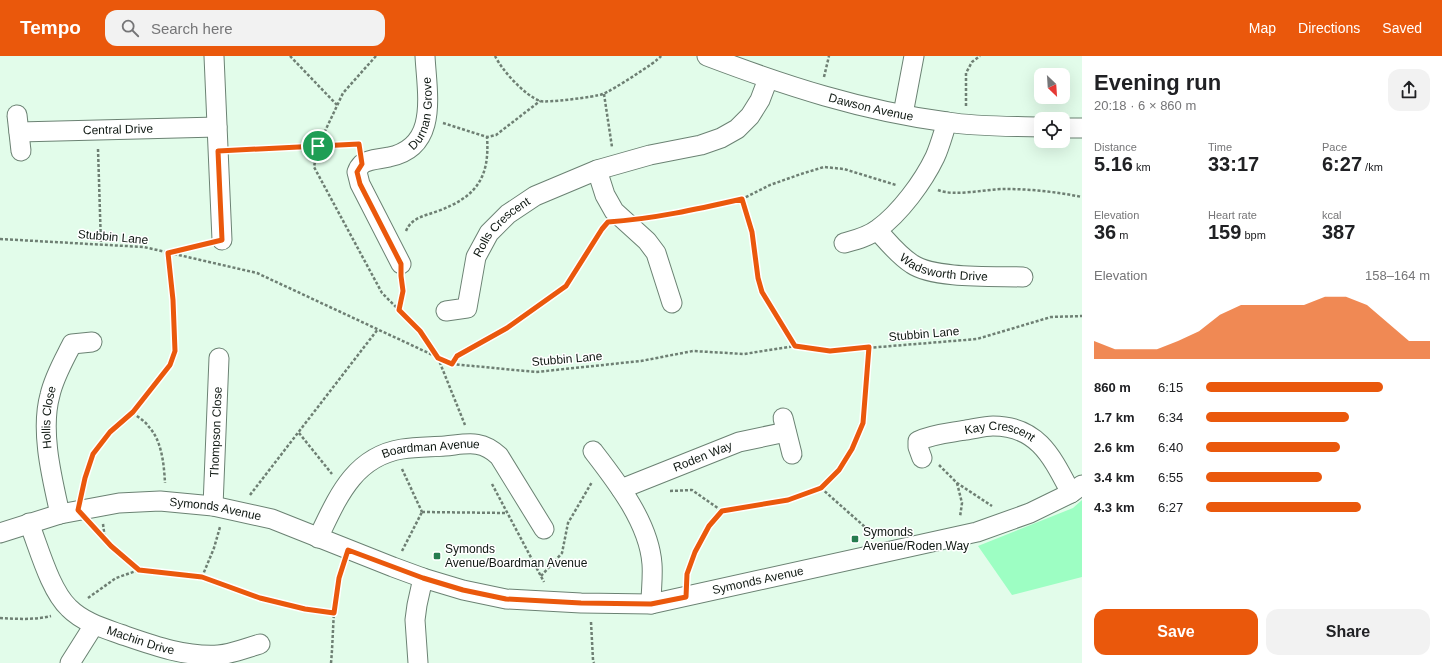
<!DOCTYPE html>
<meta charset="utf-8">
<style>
:root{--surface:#fff;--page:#f2f2f2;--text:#202124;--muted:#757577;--accent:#ea580c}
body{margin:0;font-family:Arial,sans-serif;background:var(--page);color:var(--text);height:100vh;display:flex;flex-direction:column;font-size:15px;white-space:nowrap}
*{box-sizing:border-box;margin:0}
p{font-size:13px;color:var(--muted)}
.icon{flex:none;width:22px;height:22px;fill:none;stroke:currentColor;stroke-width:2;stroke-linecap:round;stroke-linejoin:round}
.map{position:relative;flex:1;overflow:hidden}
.panel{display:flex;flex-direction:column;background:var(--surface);width:360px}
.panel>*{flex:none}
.needle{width:26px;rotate:155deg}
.buttons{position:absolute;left:1034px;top:12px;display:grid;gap:8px}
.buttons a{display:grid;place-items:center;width:36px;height:36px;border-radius:8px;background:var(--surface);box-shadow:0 4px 16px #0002;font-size:20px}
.pin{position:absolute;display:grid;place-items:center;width:34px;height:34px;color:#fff;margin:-17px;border:2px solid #fff;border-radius:50%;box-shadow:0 1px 4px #0007}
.round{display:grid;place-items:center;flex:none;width:42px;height:42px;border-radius:12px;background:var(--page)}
.overview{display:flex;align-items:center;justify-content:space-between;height:68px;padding:0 12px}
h1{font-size:22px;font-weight:600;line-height:30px}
.stats{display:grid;grid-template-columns:repeat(3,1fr);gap:6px;height:68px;padding:4px 12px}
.stats div{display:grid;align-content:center}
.stats b{font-size:20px;font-weight:600}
.stats small{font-size:11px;font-weight:400}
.stats p{font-size:11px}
.chart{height:112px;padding:8px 12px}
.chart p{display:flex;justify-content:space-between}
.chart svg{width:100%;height:72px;margin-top:4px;fill:var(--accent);opacity:.7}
.button{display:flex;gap:8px;margin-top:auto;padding:8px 12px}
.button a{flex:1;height:46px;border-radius:12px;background:var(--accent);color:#fff;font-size:16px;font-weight:600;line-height:46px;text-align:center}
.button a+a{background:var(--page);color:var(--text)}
ul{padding:0 12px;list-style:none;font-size:13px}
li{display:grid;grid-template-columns:64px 48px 1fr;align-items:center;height:30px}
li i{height:10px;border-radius:5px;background:var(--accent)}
header{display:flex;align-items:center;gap:24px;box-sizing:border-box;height:56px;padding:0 20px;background:var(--accent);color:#fff}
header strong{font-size:19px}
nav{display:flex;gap:22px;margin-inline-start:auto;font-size:14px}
.search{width:280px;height:36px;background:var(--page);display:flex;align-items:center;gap:10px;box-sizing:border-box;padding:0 14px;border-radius:12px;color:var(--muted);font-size:15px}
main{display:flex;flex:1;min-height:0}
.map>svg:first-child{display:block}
.green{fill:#9dfec3}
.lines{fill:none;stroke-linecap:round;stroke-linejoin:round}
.minor-casing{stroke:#6b8273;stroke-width:21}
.path{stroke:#6e7f73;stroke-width:2.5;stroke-dasharray:3 2;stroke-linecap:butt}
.minor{stroke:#fff;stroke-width:19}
.route-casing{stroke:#fff;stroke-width:8}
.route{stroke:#ea580c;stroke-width:5}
.poi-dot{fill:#267c4f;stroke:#fff;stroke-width:1.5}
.labels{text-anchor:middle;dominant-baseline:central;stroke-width:3;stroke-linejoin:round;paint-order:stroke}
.street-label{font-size:12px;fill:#0f1812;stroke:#fff}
.poi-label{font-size:12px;fill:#0f1812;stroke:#fff;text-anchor:start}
</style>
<header>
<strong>Tempo</strong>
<div class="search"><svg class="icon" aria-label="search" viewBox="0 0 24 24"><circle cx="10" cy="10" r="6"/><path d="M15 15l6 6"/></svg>Search here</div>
<nav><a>Map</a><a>Directions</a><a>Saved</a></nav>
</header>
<main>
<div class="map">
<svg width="1082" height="607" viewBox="0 0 1082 607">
<rect width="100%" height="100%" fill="#e2fcea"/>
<!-- green -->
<path class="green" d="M1082 444V521L1012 539 978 490 1073 452Z"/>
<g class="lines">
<defs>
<g id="minor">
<path d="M214 0 222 184"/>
<path id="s1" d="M707 0C786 30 863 55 947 66 978 71 1010 70 1041 71"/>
<path d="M903 58 914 0"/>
<path d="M17 59 21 95"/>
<path d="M1063 72H1082"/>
<path id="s2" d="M19 76 217 71"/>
<path d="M597 114 605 139 614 155 647 185 656 197 672 247"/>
<path id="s3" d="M877 174C888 186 898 199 912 208 934 223 995 220 1023 221"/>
<path d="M844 187C855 184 868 181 878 173 900 157 923 126 935 101 940 90 943 78 947 66"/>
<path id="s4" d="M401 208 360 128 357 116C358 113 360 110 362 108 369 103 381 103 389 101 439 91 427 38 425 0"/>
<path id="s5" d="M446 255 467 252 476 201 489 177 508 158 535 140 597 114 650 99 701 89 721 82 737 73 750 60 760 44 768 23"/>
<path d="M783 362 792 398"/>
<path d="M593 395C617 426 649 467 652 508 653 521 651 535 651 548"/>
<path id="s6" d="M922 402 918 391V385C933 378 949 377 966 374 974 373 984 370 993 370 1038 370 1052 401 1071 437"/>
<path id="s7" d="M621 433 739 386 786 376"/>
<path id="s8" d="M213 450 219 302"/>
<path id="s9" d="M60 458C52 422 40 375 50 339 54 321 64 304 72 288L92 286"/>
<path id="s10" d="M29 467C39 492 50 534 69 552 83 566 103 572 120 578 152 589 184 601 218 599 232 598 246 592 260 588"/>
<path id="s11" d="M0 477 60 458 119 447 160 445 213 450 272 463 393 511 423 522 463 534 506 543 581 547 651 548 977 476 1030 457 1071 437 1082 429"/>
<path id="s12" d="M318 482C337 443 353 401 402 393 416 391 431 391 445 390 467 388 481 383 499 400L544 473"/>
<path d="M70 607 94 569"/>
<path d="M418 607 415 564 417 549 423 522"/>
</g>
</defs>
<!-- minor casing -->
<use href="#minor" class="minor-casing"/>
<!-- path -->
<path class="path" d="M290 0 337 49
M376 0 343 37 318 90 314 111 382 237 399 254
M495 0C502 14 524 39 540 45 546 47 595 41 603 38 611 35 657 6 661 0
M824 21 829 0
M604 38 612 91
M966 50V17L972 6 980 0
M443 67 487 81 496 79 540 45
M98 93 101 189
M236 94 355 89
M938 134C955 141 985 133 1005 133 1031 133 1057 136 1082 141
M742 143 752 176 758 222 762 236 795 290
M648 161 694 154 742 143 770 129 801 118 824 111 844 113 896 129
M406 175C412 161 425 160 438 155 476 141 490 122 487 81
M0 183 144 191 257 217 452 308 536 316 641 305 693 295 744 298 795 290 830 295 977 283 1051 261 1082 260
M402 226 403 235 399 254 420 275 438 302 465 369
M452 308 457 300 507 272 567 230 603 171
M133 357C138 361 145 365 149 371 162 385 164 409 165 427
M299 377 332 418
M939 409 957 427 992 450
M402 413 422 456
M957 427 962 447 960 461
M492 428 544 526
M821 432 874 479
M82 435 93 398 110 376 133 357 170 309 175 295 173 244 168 197 204 188
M670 435 692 434 722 455
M250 439 378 273
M422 456 507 457
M103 468 105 483
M92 470 111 490 139 514
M402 495 422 456
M541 520 562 497 568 467 592 426
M202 521 214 492 220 471
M687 521 695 496 709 470 722 455 788 444 821 432 839 414 852 393 863 367 869 291
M88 542 116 522 139 514 202 521 260 542 305 553 334 557
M0 562C17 563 35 564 51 560
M591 566 593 604 594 607
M331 607C334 575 332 542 342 511"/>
<!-- minor -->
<use href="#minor" class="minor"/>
</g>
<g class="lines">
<defs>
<path id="route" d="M359 88 362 108 357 116 360 128 401 208V220L403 235 399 254 420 275 438 302 452 308 457 300 507 272 566 230 602 173 608 166C653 163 698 153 742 143L752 176 758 222 762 236 795 290 830 295 869 291 863 367 852 393 839 414 821 432 788 444 722 455 709 470 695 496 687 518 686 541 651 548 581 547 506 543 463 534 423 522 348 494 339 522 334 557 305 553 260 542 202 521 139 514 111 490 78 454 85 422 93 398 110 376 133 356 170 309 175 295 173 244 168 197 222 184 218 95Z"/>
</defs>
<!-- route casing -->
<use href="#route" class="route-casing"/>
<!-- route -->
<use href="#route" class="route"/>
</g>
<!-- markers -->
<g class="poi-dot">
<rect x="851" y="479" width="8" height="8" rx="2"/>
<rect x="433" y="496" width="8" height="8" rx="2"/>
</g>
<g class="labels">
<!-- street labels -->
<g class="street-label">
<text stroke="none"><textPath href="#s1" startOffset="172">Dawson Avenue</textPath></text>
<text stroke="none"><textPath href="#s4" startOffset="201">Durnan Grove</textPath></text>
<text stroke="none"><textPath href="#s2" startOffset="99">Central Drive</textPath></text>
<text stroke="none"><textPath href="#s5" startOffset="113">Rolls Crescent</textPath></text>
<text transform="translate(113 181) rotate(5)">Stubbin Lane</text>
<text stroke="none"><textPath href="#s3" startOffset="81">Wadsworth Drive</textPath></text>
<text transform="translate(924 278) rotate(-5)">Stubbin Lane</text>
<text transform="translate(567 303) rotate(-5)">Stubbin Lane</text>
<text stroke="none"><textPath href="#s9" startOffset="98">Hollis Close</textPath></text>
<text stroke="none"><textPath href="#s8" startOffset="74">Thompson Close</textPath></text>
<text stroke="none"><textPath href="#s6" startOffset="102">Kay Crescent</textPath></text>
<text stroke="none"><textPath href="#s12" startOffset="157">Boardman Avenue</textPath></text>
<text stroke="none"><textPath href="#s7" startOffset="88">Roden Way</textPath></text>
<text stroke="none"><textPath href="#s11" startOffset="220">Symonds Avenue</textPath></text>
<text stroke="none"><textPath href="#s11" startOffset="780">Symonds Avenue</textPath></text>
<text stroke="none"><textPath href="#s10" startOffset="174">Machin Drive</textPath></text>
</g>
<!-- poi labels -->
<g class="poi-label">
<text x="863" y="476">Symonds<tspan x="863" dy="14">Avenue/Roden Way</tspan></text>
<text x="445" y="493">Symonds<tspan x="445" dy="14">Avenue/Boardman Avenue</tspan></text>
</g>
</g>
</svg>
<div class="buttons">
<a><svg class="needle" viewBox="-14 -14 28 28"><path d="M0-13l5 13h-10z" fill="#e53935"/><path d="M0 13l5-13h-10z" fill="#757577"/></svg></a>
<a><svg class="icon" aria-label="locate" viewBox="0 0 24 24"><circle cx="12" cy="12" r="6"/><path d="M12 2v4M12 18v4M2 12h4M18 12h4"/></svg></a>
</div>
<div class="pin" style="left:318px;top:90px;background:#1e9e55"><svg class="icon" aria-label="arrive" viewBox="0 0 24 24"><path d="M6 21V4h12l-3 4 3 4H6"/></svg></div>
</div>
<section class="panel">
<div class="overview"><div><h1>Evening run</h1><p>20:18 · 6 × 860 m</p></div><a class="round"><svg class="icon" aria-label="share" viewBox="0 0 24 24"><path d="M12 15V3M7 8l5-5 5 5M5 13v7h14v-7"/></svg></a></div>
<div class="stats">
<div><p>Distance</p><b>5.16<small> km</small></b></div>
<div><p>Time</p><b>33:17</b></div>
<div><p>Pace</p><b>6:27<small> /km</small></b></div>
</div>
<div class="stats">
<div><p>Elevation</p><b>36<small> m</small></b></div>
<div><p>Heart rate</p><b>159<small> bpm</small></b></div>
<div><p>kcal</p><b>387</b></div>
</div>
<div class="chart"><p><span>Elevation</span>158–164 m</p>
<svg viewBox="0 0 160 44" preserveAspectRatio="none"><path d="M0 44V33L10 38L20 38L30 38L40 33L50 27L60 17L70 11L80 11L90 11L100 11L110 6L120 6L130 11L140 22L150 33L160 33V44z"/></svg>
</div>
<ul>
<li><b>860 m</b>6:15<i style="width:79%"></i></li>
<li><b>1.7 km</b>6:34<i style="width:64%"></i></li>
<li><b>2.6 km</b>6:40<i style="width:60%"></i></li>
<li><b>3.4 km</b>6:55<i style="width:52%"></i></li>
<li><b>4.3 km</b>6:27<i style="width:69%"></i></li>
</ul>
<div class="button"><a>Save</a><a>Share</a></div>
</section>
</main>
